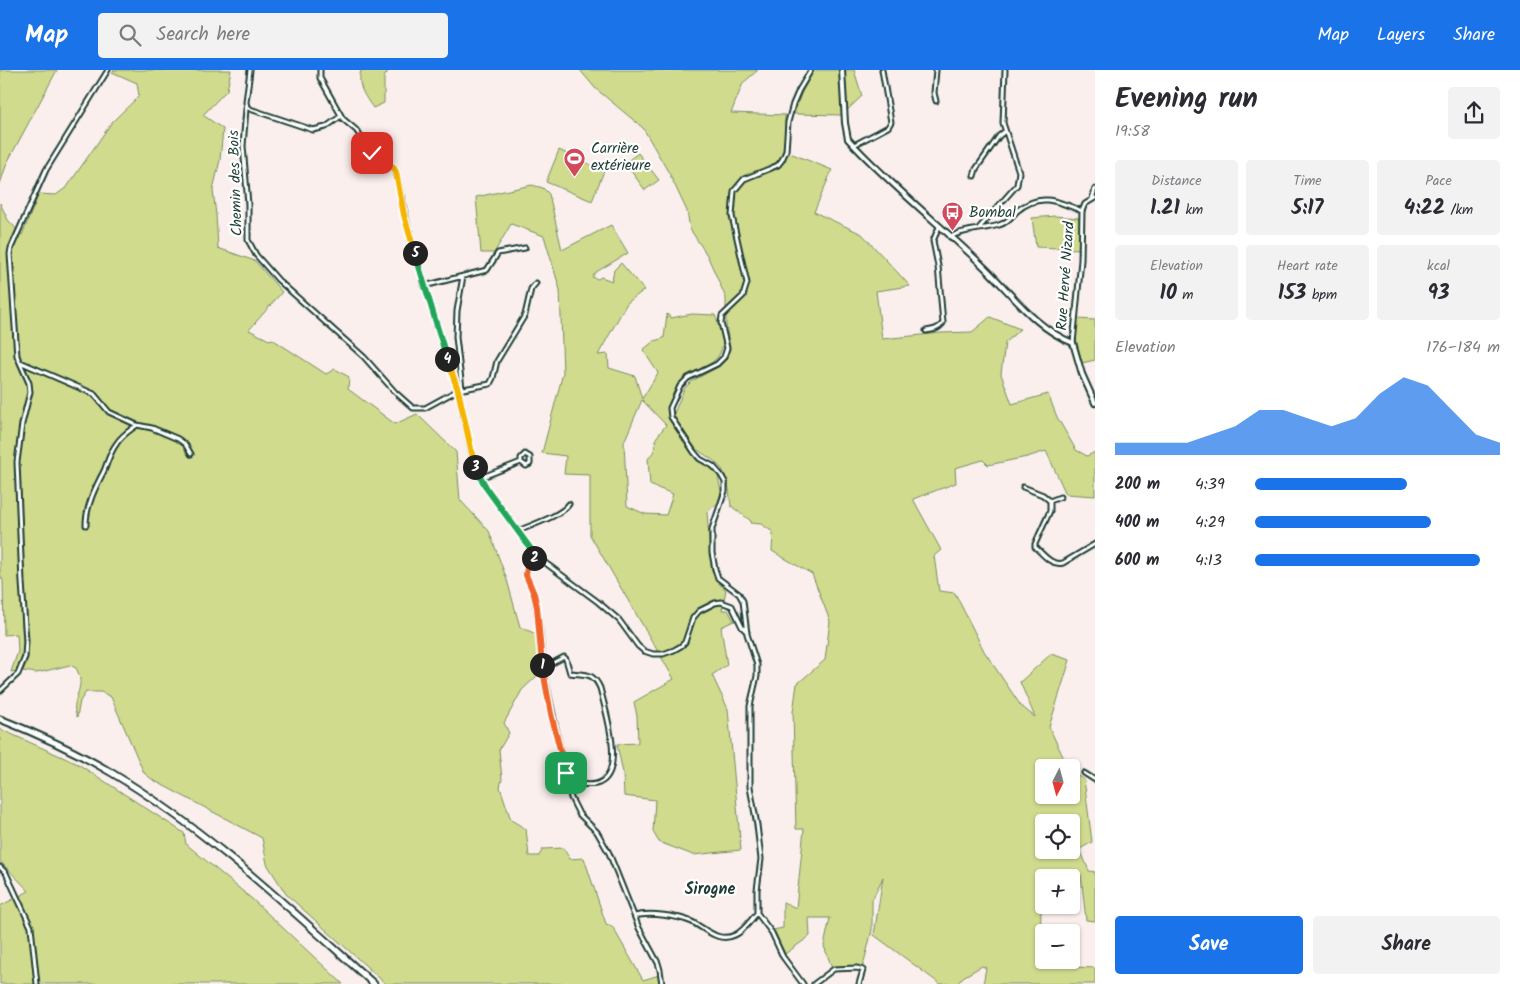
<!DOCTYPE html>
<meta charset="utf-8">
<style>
:root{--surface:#fff;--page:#f2f2f3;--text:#2b2b33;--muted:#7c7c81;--accent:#1a73e8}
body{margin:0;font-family:Kalam,sans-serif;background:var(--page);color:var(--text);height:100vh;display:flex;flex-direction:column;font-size:19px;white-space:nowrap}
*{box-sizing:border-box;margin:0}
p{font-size:16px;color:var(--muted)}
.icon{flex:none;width:28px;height:28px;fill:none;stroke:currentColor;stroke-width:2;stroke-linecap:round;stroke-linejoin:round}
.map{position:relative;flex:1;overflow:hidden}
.details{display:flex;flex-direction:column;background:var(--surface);width:425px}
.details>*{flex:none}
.needle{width:32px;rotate:186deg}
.controls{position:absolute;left:1035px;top:689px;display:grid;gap:10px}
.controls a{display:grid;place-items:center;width:45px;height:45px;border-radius:5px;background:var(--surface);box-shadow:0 1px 4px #0004;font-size:25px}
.pin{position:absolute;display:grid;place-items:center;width:42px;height:42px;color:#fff;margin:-21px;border-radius:10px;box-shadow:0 2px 8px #0006}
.km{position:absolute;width:25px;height:25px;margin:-12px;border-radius:50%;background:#222;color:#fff;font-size:14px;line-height:25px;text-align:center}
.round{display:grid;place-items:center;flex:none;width:52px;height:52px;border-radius:5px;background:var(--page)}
.headline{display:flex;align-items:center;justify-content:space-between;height:85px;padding:0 20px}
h1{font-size:28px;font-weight:700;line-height:38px}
.stats{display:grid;grid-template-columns:repeat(3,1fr);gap:8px;height:85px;padding:5px 20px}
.stats div{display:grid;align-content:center;border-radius:5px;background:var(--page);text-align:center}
.stats b{font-size:21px;font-weight:700}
.stats small{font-size:14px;font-weight:400}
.stats p{font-size:14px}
.chart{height:140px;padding:10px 20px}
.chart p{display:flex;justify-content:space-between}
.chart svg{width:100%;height:90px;margin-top:5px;fill:var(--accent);opacity:.7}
.primary-button{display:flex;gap:10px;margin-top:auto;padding:10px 20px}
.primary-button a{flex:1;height:58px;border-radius:5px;background:var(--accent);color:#fff;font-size:20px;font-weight:700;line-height:58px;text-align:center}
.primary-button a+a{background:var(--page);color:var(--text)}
ul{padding:0 20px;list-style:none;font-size:16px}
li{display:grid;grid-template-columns:80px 60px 1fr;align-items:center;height:38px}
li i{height:12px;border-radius:6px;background:var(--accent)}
header{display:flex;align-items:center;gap:30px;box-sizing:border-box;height:70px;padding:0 25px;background:var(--accent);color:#fff}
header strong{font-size:24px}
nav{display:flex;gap:28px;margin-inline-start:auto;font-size:18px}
.search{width:350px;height:45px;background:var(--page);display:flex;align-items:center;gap:12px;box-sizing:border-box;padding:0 18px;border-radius:5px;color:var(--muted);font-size:19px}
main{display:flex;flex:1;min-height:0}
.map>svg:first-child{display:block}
.green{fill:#d0db8e;stroke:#788c61;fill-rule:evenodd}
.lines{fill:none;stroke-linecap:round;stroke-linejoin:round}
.minor-casing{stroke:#1f3d34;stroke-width:7}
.tertiary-casing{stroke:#1f3d34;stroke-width:8}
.trunk-casing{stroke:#1f3d34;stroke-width:9}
.minor{stroke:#fff;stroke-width:3}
.tertiary{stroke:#fff;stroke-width:4}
.trunk{stroke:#fff;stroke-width:5}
.split-1-casing{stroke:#fff;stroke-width:10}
.split-2-casing{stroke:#fff;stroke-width:10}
.split-3-casing{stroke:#fff;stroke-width:10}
.split-4-casing{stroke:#fff;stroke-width:10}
.split-5-casing{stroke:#fff;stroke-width:10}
.split-6-casing{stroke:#fff;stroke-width:10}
.split-1{stroke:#f0652b;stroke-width:6}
.split-2{stroke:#f0652b;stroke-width:6}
.split-3{stroke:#22a559;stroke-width:6}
.split-4{stroke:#f5b400;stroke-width:6}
.split-5{stroke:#22a559;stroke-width:6}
.split-6{stroke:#f5b400;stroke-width:6}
.labels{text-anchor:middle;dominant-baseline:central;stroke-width:4.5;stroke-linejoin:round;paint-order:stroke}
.poi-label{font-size:15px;fill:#1f3d34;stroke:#fff;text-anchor:start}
.street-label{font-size:15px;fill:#1f3d34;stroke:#fff}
.neighbourhood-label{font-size:16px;font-weight:bold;fill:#1f3d34;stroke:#fff}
</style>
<header>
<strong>Map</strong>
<div class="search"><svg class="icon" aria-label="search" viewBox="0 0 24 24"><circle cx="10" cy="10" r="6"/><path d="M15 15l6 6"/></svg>Search here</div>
<nav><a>Map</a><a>Layers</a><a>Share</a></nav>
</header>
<main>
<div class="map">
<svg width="1095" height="914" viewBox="0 0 1095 914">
<rect width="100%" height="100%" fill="#faefec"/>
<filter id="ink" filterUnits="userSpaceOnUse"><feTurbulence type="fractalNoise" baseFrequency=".02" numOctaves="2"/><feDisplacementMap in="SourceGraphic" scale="10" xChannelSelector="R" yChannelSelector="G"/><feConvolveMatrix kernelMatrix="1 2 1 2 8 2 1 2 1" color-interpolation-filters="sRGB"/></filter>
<g filter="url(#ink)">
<!-- green -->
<path class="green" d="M0 0H57L7 93 0 114Z
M114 0H231L227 20 203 45 223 59 220 90 213 120 216 145 218 178 255 191 282 222 249 260 269 270 272 269 326 304 335 299 349 307 348 319 395 354 417 344 456 382 460 430 489 461 507 510 520 557 536 564 539 604 522 620 504 653 509 663 499 680 502 709 500 717 511 750 526 759 529 786H539L543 779 563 778 570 789 584 788 606 854 612 856 643 910 659 905 660 914H386L286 824 267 794 262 768 153 710 144 703 111 627 101 622H86L80 631 77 647C70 634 81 623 80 610 80 606 78 602 76 598L70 595 37 603 23 601 28 588V576L18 476 23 574 22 587 16 601 11 602 18 581 17 564 4 565 3 511 0 504V133L8 150 22 165 39 124 56 125 67 117 112 52 139 26 137 13 112 2Z
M361 0H389L384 7V33L373 38C364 25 357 16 361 0Z
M580 0H758L743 13 731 43 785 45V81L832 100 814 142 862 164 910 216 876 221 882 269 941 263 972 262 990 247 1020 259 1005 273 1001 304 1012 334 1048 324 1057 347 1076 380 1087 386 1095 382V426L1066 424 1046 381 1027 387 988 395 983 390 955 398 956 413 913 429 941 480 934 486 939 521 955 523 984 581 1021 636 1035 647 1020 612 1051 584 1070 590 1049 657 1068 697 1044 698V725H1071V703L1084 709 1092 772 1080 779 1089 801 1095 802V851L1086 850 1081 805 1076 808 1071 834V808H1044V835H1071L1069 844 1041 841 1040 872 1044 874V890H1067L1074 897 1095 898V914H983L986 898 982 896 963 907 957 914H940L874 865 883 807 872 830V860L863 896 832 898 824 876 830 848H809L810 866 785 884 773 860 783 858V832L796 838 804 759H796L793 642 797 614 825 590 830 551 812 504 772 481 773 462 761 454 750 453 751 451 731 436 728 412 722 399 713 390 696 379 673 346 684 319 692 311 720 296 728 288 730 278 726 255V228L707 185 690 159 687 141 670 105 643 58 595 18ZM1044 752H1071V780H1044Z
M814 0H854L862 26 842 45 794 44 801 24Z
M559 80 604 101 592 131 546 112Z
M638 83 659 110 645 120 625 93Z
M532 115 543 118 549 124 562 180 611 155 628 183 596 202 592 207 598 209 601 207 612 211 614 200 621 193 644 220 627 233 598 285 608 284 609 298 635 306 642 329 658 303 643 280 654 271 664 268 667 244 671 248 692 244 715 245C718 254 725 269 722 278 718 295 700 297 687 306 679 311 676 320 672 328 669 336 667 342 670 350L696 390 712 399 718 406 721 422 718 433 707 442 711 494C712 507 717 512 726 520L722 540H728L734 551 721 557 727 595 712 605 728 639 741 780 693 785 659 772 653 762 655 730 624 726 623 703 617 674 638 673 637 646 634 632 674 609 590 465V405L564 404 566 386 542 383 563 303 560 220 544 166 511 154 494 183H481L476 127ZM642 330 666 355 656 368 654 381 648 389 650 415 673 424 666 445 645 444 627 436 624 372Z
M1055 146 1079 148 1080 179 1036 177 1032 148Z
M1077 249 1095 250V290L1082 293 1075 264Z
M0 659 78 694 184 763 186 774 252 829 343 914H0V836L29 821 0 791Z"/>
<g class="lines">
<defs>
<path id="minor" d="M250 0 246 32 247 37 250 39 313 60 326 57 341 46
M320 0V8L343 49 356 60 372 83 393 97 396 102 409 161 442 273 458 320 474 396 487 419 536 486 598 532 619 550 638 576 644 581 653 584H663L674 580 681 576 685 572 693 548 699 541 715 533 721 532 732 536 742 557 747 562
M936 31 934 23 936 0
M247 37 246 39 243 76 248 134V170L256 185 278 210 364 287 395 322 413 338H425L458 320 490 314 493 308 497 291 525 245 531 219 536 213
M854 75 888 57 891 52 882 0
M974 106 976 99 999 66 1004 62
M1092 129 1095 119
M979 158 1017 115 1019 102 1003 53 1005 0
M950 167C964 159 983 160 999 155 1007 153 1011 147 1017 141 1039 122 1058 131 1082 141
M424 216 487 200 498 183 525 178
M926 261C933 260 939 259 943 253L938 196 933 171 939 157
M1073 273 1081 190 1082 141 1085 134 1095 128
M20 292 94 324 109 342 137 355 152 358 178 369 185 374 191 384
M462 319 456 267 457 241 463 206
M480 408 521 392 526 396 530 394V387L525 384 521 388V392
M1023 417 1043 425 1050 431V441L1035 474V477C1043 484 1051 496 1063 493L1095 474
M1050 431 1060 427
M86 455C86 436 95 418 104 401 108 391 110 382 117 373 122 365 129 361 137 355
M518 461C531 455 561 446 569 434
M536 486 527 496 526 505 534 524 540 560 543 598 571 728 579 744 597 762 609 783 639 858 658 893 660 900 662 914
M543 598 564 587 566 589 570 603C586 605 593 602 600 618 605 639 626 702 599 713 591 717 576 713 568 713
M0 621 18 604 25 587 26 571 22 512 17 392 22 354 30 322 29 313 17 286 10 184 11 178 46 100 108 0
M1084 703 1095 710
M0 797 6 803 31 857 37 914
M635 846C649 842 679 846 692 852 706 859 718 873 735 865 744 861 750 851 757 843
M803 914 783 887 772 863 757 843V820L761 789 757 755 750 717V636L757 606V595L747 564 743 531 739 524 718 508 715 499 712 483V459L725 421V412L721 405 713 396 700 389 694 382 671 347 670 338 680 316 688 308 717 294 724 287 727 278 721 253 722 246 743 226 747 213 732 146 734 121 744 109 769 99 778 95 782 90 786 81 788 52 793 34 799 20 811 0
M814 914 834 899 857 898 863 900 859 914"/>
<path id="tertiary" d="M842 0 845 53 848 69C889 114 937 152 981 194 1011 222 1034 258 1073 273L1082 304 1095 333"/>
<path id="trunk" d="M0 649C38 664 77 682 112 703 209 761 291 840 374 914"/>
</defs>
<!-- minor casing -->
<use href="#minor" class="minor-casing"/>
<!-- tertiary casing -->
<use href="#tertiary" class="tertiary-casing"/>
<!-- trunk casing -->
<use href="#trunk" class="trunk-casing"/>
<!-- minor -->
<use href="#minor" class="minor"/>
<!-- tertiary -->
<use href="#tertiary" class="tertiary"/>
<!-- trunk -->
<use href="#trunk" class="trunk"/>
</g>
</g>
<g class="lines" filter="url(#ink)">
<defs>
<path id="split-1" d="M542 595 551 644 566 703"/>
<path id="split-2" d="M534 488 527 496 526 505 534 524 537 537 542 595"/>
<path id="split-3" d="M475 397 487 419 536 486 534 488"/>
<path id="split-4" d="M447 289 458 320 475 397"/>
<path id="split-5" d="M415 183 447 289"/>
<path id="split-6" d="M372 83 393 97 396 102 404 145 415 183"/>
</defs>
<!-- split-1 casing -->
<use href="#split-1" class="split-1-casing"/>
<!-- split-2 casing -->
<use href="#split-2" class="split-2-casing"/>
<!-- split-3 casing -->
<use href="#split-3" class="split-3-casing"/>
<!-- split-4 casing -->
<use href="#split-4" class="split-4-casing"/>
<!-- split-5 casing -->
<use href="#split-5" class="split-5-casing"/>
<!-- split-6 casing -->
<use href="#split-6" class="split-6-casing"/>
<!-- split-1 -->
<use href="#split-1" class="split-1"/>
<!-- split-2 -->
<use href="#split-2" class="split-2"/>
<!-- split-3 -->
<use href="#split-3" class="split-3"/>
<!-- split-4 -->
<use href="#split-4" class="split-4"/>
<!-- split-5 -->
<use href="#split-5" class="split-5"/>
<!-- split-6 -->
<use href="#split-6" class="split-6"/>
</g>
<!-- icons -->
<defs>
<symbol id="stadium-pin" viewBox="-11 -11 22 30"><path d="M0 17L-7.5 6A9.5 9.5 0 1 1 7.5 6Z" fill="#d1495b" stroke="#fff"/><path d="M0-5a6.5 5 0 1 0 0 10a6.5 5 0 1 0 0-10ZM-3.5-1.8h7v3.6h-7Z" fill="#fff"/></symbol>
<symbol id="bus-pin" viewBox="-11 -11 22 30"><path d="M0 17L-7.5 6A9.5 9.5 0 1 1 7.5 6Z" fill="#d1495b" stroke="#fff"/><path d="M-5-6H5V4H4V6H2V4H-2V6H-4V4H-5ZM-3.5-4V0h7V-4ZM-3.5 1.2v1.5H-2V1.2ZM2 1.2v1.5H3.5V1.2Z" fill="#fff"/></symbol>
</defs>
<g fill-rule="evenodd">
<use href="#stadium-pin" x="562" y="76" width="25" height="34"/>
<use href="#bus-pin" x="940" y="130" width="25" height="34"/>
</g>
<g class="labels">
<!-- poi labels -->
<g class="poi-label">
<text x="591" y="79">Carrière<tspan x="591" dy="17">extérieure</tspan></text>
<text x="969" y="143">Bombal</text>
</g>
<!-- street labels -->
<g class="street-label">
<text transform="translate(236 113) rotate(-92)">Chemin des Bois</text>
<text transform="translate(1066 206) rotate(-86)">Rue Hervé Nizard</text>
</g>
<!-- neighbourhood labels -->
<g class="neighbourhood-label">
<text x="710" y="819">Sirogne</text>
</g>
</g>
</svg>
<div class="controls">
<a><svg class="needle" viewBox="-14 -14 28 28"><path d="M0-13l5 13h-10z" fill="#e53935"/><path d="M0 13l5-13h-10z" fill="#7c7c81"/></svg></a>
<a><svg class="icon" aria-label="locate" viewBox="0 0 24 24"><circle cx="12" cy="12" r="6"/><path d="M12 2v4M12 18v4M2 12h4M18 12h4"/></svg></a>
<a>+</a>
<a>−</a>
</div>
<div class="pin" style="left:566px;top:703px;background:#1e9e55"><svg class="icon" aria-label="arrive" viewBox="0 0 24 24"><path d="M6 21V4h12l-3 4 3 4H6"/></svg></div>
<div class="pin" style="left:372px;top:83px;background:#d93025"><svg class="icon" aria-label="check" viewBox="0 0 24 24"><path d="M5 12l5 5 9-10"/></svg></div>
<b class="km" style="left:542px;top:595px">1</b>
<b class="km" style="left:534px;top:488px">2</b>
<b class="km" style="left:475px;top:397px">3</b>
<b class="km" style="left:447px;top:289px">4</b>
<b class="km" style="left:415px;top:183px">5</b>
</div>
<section class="details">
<div class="headline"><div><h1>Evening run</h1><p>19:58</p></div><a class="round"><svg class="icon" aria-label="share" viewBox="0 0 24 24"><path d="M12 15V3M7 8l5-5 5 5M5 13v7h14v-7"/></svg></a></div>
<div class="stats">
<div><p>Distance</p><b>1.21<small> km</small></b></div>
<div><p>Time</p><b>5:17</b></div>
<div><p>Pace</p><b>4:22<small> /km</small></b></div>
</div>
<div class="stats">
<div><p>Elevation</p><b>10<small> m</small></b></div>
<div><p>Heart rate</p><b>153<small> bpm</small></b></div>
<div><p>kcal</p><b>93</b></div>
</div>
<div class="chart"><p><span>Elevation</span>176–184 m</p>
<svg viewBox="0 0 160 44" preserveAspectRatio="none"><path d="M0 44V38L10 38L20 38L30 38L40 34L50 30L60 22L70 22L80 26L90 30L100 26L110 14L120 6L130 10L140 22L150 34L160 38V44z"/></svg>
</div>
<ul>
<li><b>200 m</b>4:39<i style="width:62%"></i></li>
<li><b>400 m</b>4:29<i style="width:72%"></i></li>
<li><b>600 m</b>4:13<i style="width:92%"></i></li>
</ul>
<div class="primary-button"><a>Save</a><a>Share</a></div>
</section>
</main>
